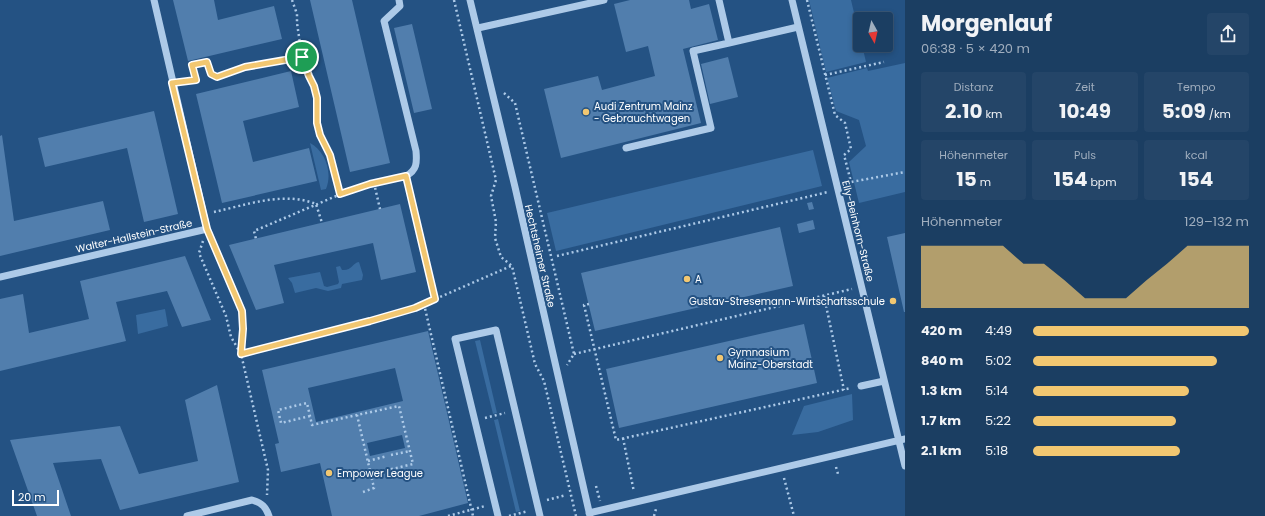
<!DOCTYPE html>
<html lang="de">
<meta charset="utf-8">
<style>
:root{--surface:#1b3e62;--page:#244568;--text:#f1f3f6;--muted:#a0aebe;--line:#395777;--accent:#f2c771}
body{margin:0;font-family:Poppins,sans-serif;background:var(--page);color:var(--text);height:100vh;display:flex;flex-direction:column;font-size:15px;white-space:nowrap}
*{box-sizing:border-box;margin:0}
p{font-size:13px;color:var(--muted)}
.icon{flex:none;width:22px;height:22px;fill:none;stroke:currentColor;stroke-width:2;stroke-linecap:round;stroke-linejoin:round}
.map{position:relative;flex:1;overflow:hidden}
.panel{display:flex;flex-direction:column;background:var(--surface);width:360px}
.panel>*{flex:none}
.needle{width:26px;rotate:172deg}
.buttons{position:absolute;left:853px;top:12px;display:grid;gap:8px}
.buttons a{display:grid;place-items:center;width:40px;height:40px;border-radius:4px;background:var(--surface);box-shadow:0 2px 6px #0003,0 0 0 1px var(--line);font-size:20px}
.scale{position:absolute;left:12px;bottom:10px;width:47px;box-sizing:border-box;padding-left:4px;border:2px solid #fff;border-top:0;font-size:11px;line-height:14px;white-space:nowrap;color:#fff;-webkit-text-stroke:3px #245283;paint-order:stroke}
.pin{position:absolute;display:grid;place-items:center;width:34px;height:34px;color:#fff;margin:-17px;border:2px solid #fff;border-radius:50%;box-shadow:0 1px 4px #0007}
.round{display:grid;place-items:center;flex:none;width:42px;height:42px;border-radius:4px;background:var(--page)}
.summary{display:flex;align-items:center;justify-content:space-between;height:68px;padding:0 16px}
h1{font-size:22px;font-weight:700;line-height:30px}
.figures{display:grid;grid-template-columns:repeat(3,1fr);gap:6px;height:68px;padding:4px 16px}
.figures div{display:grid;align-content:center;border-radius:4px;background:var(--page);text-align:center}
.figures b{font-size:20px;font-weight:700}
.figures small{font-size:11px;font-weight:400}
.figures p{font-size:11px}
.chart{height:112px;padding:8px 16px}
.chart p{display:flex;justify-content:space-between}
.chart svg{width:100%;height:72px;margin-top:4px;fill:var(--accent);opacity:.7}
ul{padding:0 16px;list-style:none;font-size:13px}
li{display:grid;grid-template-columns:64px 48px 1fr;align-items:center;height:30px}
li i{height:10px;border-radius:5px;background:var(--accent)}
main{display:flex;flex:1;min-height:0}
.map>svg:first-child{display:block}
.green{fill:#396ca0}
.building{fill:#517ead;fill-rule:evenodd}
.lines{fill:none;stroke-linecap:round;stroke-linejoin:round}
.path{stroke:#adcae8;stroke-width:2.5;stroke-dasharray:2 3;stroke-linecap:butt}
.minor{stroke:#adcae8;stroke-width:7}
.route-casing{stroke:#fff;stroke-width:8}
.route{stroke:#f2c771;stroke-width:5}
.poi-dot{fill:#f2c771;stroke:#245283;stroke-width:1.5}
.labels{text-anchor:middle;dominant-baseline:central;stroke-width:4;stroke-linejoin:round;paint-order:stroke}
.poi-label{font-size:10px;fill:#fff;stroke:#245283;text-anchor:start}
.street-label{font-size:10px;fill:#fff;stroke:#245283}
</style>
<main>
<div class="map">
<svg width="905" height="516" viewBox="0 0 905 516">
<rect width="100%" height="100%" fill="#245283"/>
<!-- green -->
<path class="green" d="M809 0H851L860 38V45H862L866 62 826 72Z
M905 63V192L859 203 849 162 866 146 859 120 836 111 827 78 867 68 868 71Z
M310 143C325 151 333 172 326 189L321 190Z
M813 150 822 186 556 251 547 213Z
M359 262 363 275 362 280 342 284 341 288 328 291 316 288 295 293 292 283 288 278 320 272 324 286 327 287 338 284 339 282 336 267 340 266 342 270C352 271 352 263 359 262Z
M165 309 168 326 138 334 136 315Z
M480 340 497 413 493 414 475 341Z
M852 394 853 420 818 432 792 435 804 406Z
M498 419 520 511 516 512 494 420Z"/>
<!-- building -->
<path class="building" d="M173 0H214L218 20 274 6 282 39 188 61Z
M310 0H352L390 163 350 172Z
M630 0H689L691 9 709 4 718 40 683 49 701 123 561 158 544 89 598 76 602 90 655 76 648 46 626 52 614 4Z
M412 24 432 109 414 113 394 28Z
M728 57 738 97 710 104 701 64Z
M291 71 299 107 243 121 253 162 309 148 317 181 222 203 196 94Z
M154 111 178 214 144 222 127 148 45 167 38 138Z
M2 135 14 221 103 201 110 230 0 256V136Z
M812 202 814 209 809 210 807 203Z
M400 204 416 272 381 280 373 243 274 265 284 303 256 310 229 245Z
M813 220 815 229 799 233 797 224Z
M780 227 793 286 595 331 581 273Z
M905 233V312H904L887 237Z
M185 256 211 320 182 327 167 291 116 302 126 341 0 371V299L23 294 29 333 89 319 80 281Z
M804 324 817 383 619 428 606 369Z
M428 331 468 503 419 516H332L320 463 281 472 275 444 279 443 262 370ZM395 368 403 401 316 422 308 388ZM402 435 405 448 370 456 367 443Z
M217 385 239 482 120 510 101 459 53 463 71 516H37L10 440 120 426 139 474 198 461 185 400Z"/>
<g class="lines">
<!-- path -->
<path class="path" d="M292 0 297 14V23L302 57
M454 0 496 180 491 196 496 222 495 238 501 257 512 266 535 364 544 381 576 516
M807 0 835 115 845 123 851 149 844 155 851 182
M825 75 884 62
M183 82 196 80 192 65 207 62 211 74 217 77 245 67 302 57 309 76 314 86 317 98V123L320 135 330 155 341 194 254 231 256 239
M504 93 515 103 574 354 567 365
M374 183 380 209
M847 184 851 182 905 172
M408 186 435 299
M341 194 370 184 396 179
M214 212C246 205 284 191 316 204L322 223
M211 238 242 311 243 329 241 354 268 470 267 495
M203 241 199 253 226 316 231 337 241 354 370 321 415 308 511 266
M557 256 828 192
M824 296 844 390
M424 304 473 516
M589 304 584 305 616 440 851 388
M574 354 852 289
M310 416 281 423 278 410 307 403 312 425 357 415
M485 418 505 413
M623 438 634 492
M391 455 410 451
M368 461 387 456
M836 467 838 474
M784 478 794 516
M596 486 600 501
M363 492 374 488 357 415 399 406 413 464 371 474
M547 500 566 495
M448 516 485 506
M509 516 528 511
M654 516 656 509"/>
<!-- minor -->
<path class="minor" d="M399 0 400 6 384 21 416 151C417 163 417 170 406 176
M470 0 515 187 590 516
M719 0 729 43 798 27
M792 0 905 466
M478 28 604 0
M626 148 711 128 693 51 729 43
M0 277 207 229 154 0
M861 386 884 381
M589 513 905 439
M187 516 252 500C262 503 266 507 269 516
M498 516 455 339 496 330 540 516"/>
</g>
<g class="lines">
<defs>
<path id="route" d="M302 57 309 76 314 86 317 98V123L320 135 330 155 340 194 370 184 406 176 435 299 415 308 370 321 241 354 243 329 242 311 207 229 172 83 196 80 192 65 207 62 211 74 217 77 245 67Z"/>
</defs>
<!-- route casing -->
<use href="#route" class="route-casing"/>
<!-- route -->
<use href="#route" class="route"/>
</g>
<!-- markers -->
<g class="poi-dot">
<circle cx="586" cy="112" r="4"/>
<circle cx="687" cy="279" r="4"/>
<circle cx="893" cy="301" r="4"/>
<circle cx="720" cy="358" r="4"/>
<circle cx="329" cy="473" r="4"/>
</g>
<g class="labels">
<!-- poi labels -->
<g class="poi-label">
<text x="594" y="106">Audi Zentrum Mainz<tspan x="594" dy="12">- Gebrauchtwagen</tspan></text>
<text x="695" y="279">A</text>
<text x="885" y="301" text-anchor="end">Gustav-Stresemann-Wirtschaftsschule</text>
<text x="728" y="352">Gymnasium<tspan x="728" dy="12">Mainz-Oberstadt</tspan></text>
<text x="337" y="473">Empower League</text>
</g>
<!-- street labels -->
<g class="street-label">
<text transform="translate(858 231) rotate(76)">Elly-Beinhorn-Straße</text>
<text transform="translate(134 236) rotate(-13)">Walter-Hallstein-Straße</text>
<text transform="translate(540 256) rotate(77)">Hechtsheimer Straße</text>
</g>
</g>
</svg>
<div class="buttons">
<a><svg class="needle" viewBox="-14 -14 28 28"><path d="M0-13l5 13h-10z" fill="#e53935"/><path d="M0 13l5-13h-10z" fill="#a0aebe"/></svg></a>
</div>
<div class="scale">20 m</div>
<div class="pin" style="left:302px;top:57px;background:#1e9e55"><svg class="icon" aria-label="arrive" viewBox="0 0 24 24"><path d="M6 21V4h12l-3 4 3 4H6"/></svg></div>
</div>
<section class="panel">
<div class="summary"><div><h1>Morgenlauf</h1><p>06:38 · 5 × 420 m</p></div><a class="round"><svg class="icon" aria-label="share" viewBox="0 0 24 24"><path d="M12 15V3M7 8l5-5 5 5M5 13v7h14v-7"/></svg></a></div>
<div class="figures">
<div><p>Distanz</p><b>2.10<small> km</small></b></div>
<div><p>Zeit</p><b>10:49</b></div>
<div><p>Tempo</p><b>5:09<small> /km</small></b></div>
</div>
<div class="figures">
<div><p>Höhenmeter</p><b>15<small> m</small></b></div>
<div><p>Puls</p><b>154<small> bpm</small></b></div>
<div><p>kcal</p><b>154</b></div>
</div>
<div class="chart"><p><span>Höhenmeter</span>129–132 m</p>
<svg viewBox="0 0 160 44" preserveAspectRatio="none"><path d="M0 44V6L10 6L20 6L30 6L40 6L50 17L60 17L70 27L80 38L90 38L100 38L110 27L120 17L130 6L140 6L150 6L160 6V44z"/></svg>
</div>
<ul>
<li><b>420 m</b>4:49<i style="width:100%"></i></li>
<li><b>840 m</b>5:02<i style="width:85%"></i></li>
<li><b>1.3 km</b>5:14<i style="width:72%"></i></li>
<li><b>1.7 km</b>5:22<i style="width:66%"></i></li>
<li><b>2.1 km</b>5:18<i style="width:68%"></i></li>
</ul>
</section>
</main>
